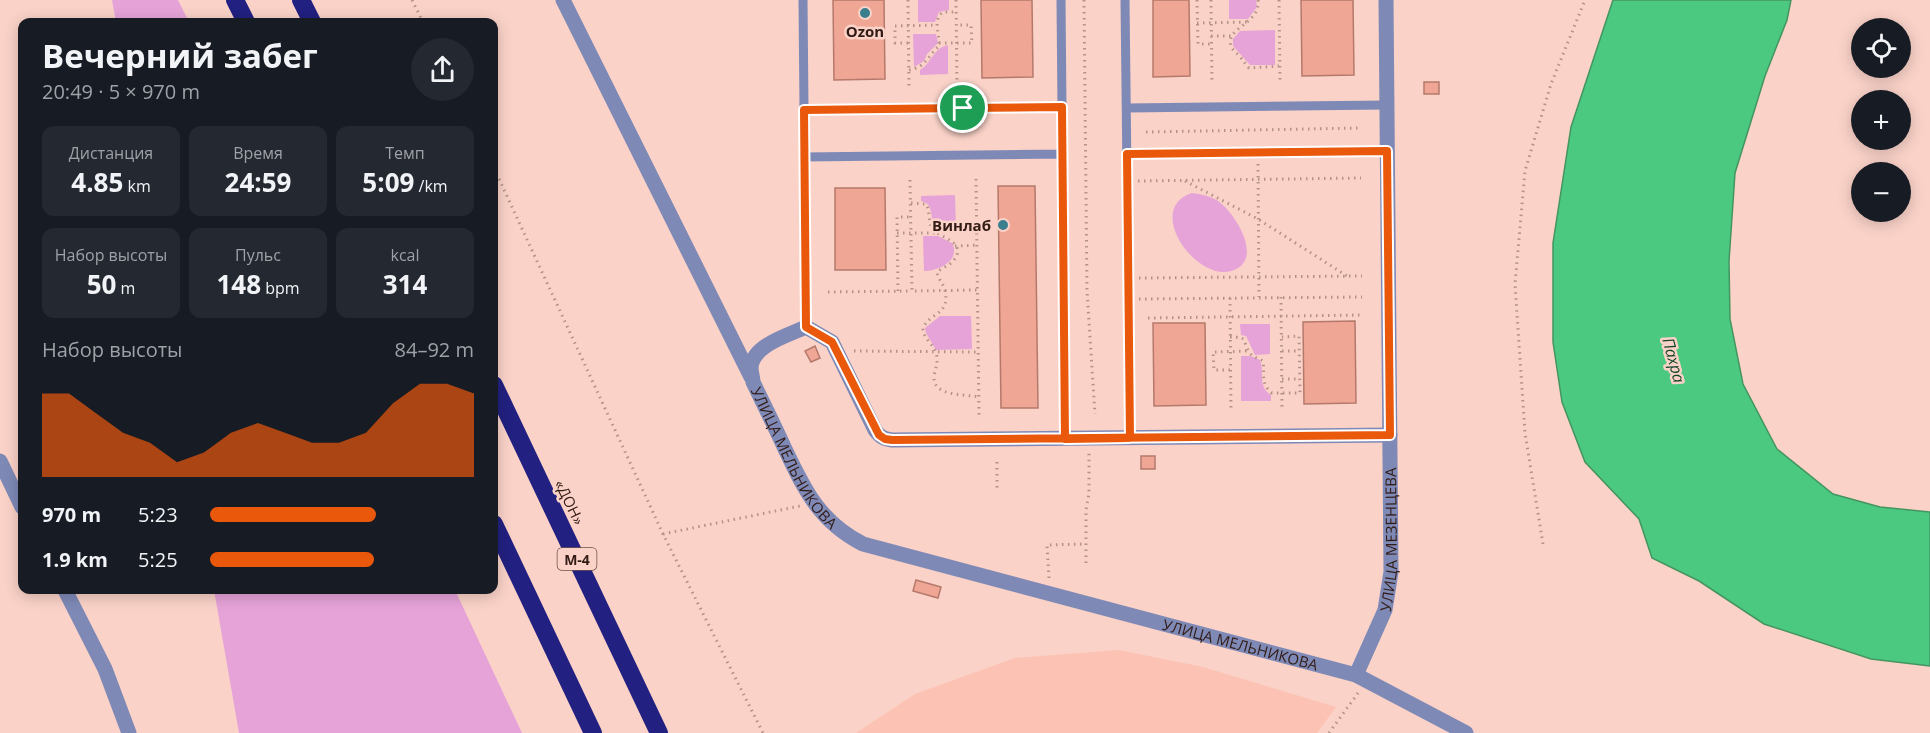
<!DOCTYPE html>
<html lang="ru">
<meta charset="utf-8">
<style>
:root{--surface:#171b24;--page:#242831;--text:#f1f3f6;--muted:#9ea1a6;--accent:#ea580c}
body{margin:0;font-family:"Open Sans",sans-serif;background:var(--page);color:var(--text);height:100vh;display:flex;flex-direction:column;font-size:22px;white-space:nowrap}
*{box-sizing:border-box;margin:0}
p{font-size:20px;color:var(--muted)}
.icon{flex:none;width:33px;height:33px;fill:none;stroke:currentColor;stroke-width:2;stroke-linecap:round;stroke-linejoin:round}
.map{position:relative;flex:1;overflow:hidden}
.drawer{position:absolute;left:18px;top:18px;width:480px;height:576px;display:flex;flex-direction:column;background:var(--surface);border-radius:12px;box-shadow:0 3px 15px #0003}
.drawer>*{flex:none}
.controls{position:absolute;left:1851px;top:18px;display:grid;gap:12px}
.controls a{display:grid;place-items:center;width:60px;height:60px;border-radius:50%;background:var(--surface);box-shadow:0 3px 15px #0003;font-size:30px}
.pin{position:absolute;display:grid;place-items:center;width:51px;height:51px;color:#fff;margin:-26px;border:3px solid #fff;border-radius:50%;box-shadow:0 2px 6px #0007}
.round{display:grid;place-items:center;flex:none;width:63px;height:63px;border-radius:32px;background:var(--page)}
.head{display:flex;align-items:center;justify-content:space-between;height:102px;padding:0 24px}
h1{font-size:33px;font-weight:700;line-height:45px}
.metrics{display:grid;grid-template-columns:repeat(3,1fr);gap:9px;height:102px;padding:6px 24px}
.metrics div{display:grid;align-content:center;border-radius:12px;background:var(--page);text-align:center}
.metrics b{font-size:26px;font-weight:700}
.metrics small{font-size:16px;font-weight:400}
.metrics p{font-size:16px}
.chart{height:168px;padding:12px 24px}
.chart p{display:flex;justify-content:space-between}
.chart svg{width:100%;height:108px;margin-top:6px;fill:var(--accent);opacity:.7}
ul{padding:0 24px;list-style:none;font-size:20px}
li{display:grid;grid-template-columns:96px 72px 1fr;align-items:center;height:45px}
li i{height:15px;border-radius:8px;background:var(--accent)}
.map>svg:first-child{display:block}
.built{fill:#fcc2b3}
.green{fill:#e6a3d8}
.water{fill:#4bc980;stroke:#449560;stroke-width:1.5}
.building{fill:#f0a694;stroke:#b4796b;stroke-width:1.5}
.lines{fill:none;stroke-linecap:round;stroke-linejoin:round}
.path{stroke:#b49289;stroke-width:3;stroke-dasharray:1.5 4.5;stroke-linecap:butt}
.lane{stroke:#7e89b6;stroke-width:9}
.street{stroke:#7e89b6;stroke-width:15}
.highway{stroke:#222080;stroke-width:18}
.route-casing{stroke:#fff;stroke-width:12}
.route{stroke:#ea580c;stroke-width:8}
.poi-dot{fill:#3b7f8e;stroke:#fad2c8;stroke-width:2}
.labels{text-anchor:middle;dominant-baseline:central;stroke-width:5;stroke-linejoin:round;paint-order:stroke}
.shield{fill:#fad2c8;stroke:#6e524b;stroke-width:1.5}
.shield-label{font-size:14px;font-weight:bold;fill:#321b15}
.poi-label{font-size:15px;font-weight:bold;fill:#321b15;stroke:#fad2c8}
.street-label{font-size:15px;fill:#321b15;stroke:#fad2c8}
.water-label{font-size:16px;font-style:italic;fill:#114427;stroke:#fad2c8}
</style>
<div class="map">
<svg width="1930" height="733" viewBox="0 0 1930 733">
<rect width="100%" height="100%" fill="#fad2c8"/>
<!-- built -->
<path class="built" d="M1119 650 1203 667 1336 707 1317 733H856L915 694 1015 658Z"/>
<!-- green -->
<path class="green" d="M112 0H178L189 22H116Z
M918 0H949V10L939 12 935 22H918Z
M1229 0H1256L1257 7 1248 19H1229Z
M1275 30V65H1250L1233 46V39L1240 31Z
M913 34H936L938 43 927 54 924 61 914 67Z
M948 45V74L920 75V70C931 64 933 48 948 45Z
M1192 193C1201 194 1210 196 1218 201 1234 212 1261 254 1238 268 1202 291 1141 209 1192 193Z
M955 195 956 230H937C928 221 936 204 921 201V196Z
M923 236H938L952 243C961 261 938 271 924 271Z
M940 316H971L972 349 936 350 926 333 925 328Z
M1240 324H1270V354L1255 355 1246 336 1241 335Z
M1241 356H1251L1260 360C1265 373 1257 386 1271 395V401H1241Z
M214 590H455L522 733H239Z"/>
<!-- water -->
<path class="water" d="M1613 0H1791L1787 20 1765 76 1735 173 1729 261 1730 319 1743 384 1777 449 1833 494 1880 507 1930 512V666L1871 659 1764 624 1699 581 1652 558 1639 519 1585 462 1562 402 1553 342V243L1571 127Z"/>
<!-- building -->
<path class="building" d="M833 0H884L885 79 834 80Z
M981 0H1032L1033 77 982 78Z
M1153 0H1189L1190 76 1153 77Z
M1301 0H1353L1354 75 1302 76Z
M1424 82H1439V94H1424Z
M998 186H1035L1038 408H1001Z
M835 188H885L886 270H835Z
M1355 321 1356 403 1304 404 1303 322Z
M1153 323H1205L1206 405 1154 406Z
M815 346 820 358 811 362 805 351Z
M1141 456H1155V469H1141Z
M916 580 941 587 938 598 913 591Z"/>
<g class="lines">
<!-- path -->
<path class="path" d="M412 0 423 22
M908 0 909 86
M956 0 957 86
M1084 0 1087 291 1095 414
M1197 0 1198 44H1212
M1211 0 1212 83
M1258 0C1261 24 1225 27 1231 46 1233 51 1237 53 1240 57 1244 61 1245 64 1249 68L1279 66
M1279 0 1280 82
M1197 23 1247 22
M1211 36H1233
M908 43H895V26L937 25
M939 43H972L971 25H957
M909 70C926 67 927 57 939 46 940 33 932 21 943 12H956
M1146 132 1360 128
M1258 164 1259 297
M494 168 663 534 763 733
M976 179 979 415
M910 180 912 291 977 290
M1138 181 1361 178
M1185 181 1258 219 1347 276
M911 203 926 204C931 212 927 224 934 231 943 238 968 244 953 261 949 266 942 268 937 272 938 279 943 283 945 290 950 316 931 311 923 328 923 339 933 343 936 353 939 362 935 368 934 377 933 397 966 394 979 397
M897 233H937
M955 246 977 245
M1139 278 1362 276
M898 291 897 217H911
M828 292 912 291
M1281 297 1282 411
M1230 298 1231 412
M1139 299 1362 297
M1148 318 1362 315
M1230 337C1250 337 1241 341 1250 353 1253 358 1259 358 1263 361 1265 375 1260 383 1272 393H1300L1299 336 1282 337
M854 351 978 352
M1282 351H1299
M1230 370H1214L1213 352 1249 351
M1282 379H1299
M997 462V491
M663 534 800 506
M1543 544 1525 433 1515 284 1525 171 1551 84 1585 0
M1086 563V510L1089 493V453
M1049 578 1047 545 1086 544
M1329 733 1358 693"/>
<!-- lane -->
<path class="lane" d="M803 0 806 327
M1061 0 1065 439
M1125 0 1130 438
M1127 108 1387 105
M804 110 1062 107
M1127 154 1387 151
M804 157 1062 154"/>
<!-- street -->
<g class="street">
<path d="M563 0 751 377"/>
<path id="s1" d="M1390 435 892 440C884 439 880 437 875 430L832 342 806 327C789 335 752 345 751 368 751 372 753 378 753 382 764 405 775 427 785 449 805 491 820 522 863 544L1356 675 1466 733"/>
<path d="M0 461 22 507"/>
<path d="M65 590 105 669 129 733"/>
<path id="s2" d="M1356 675 1385 610 1391 572 1386 0"/>
</g>
<!-- highway -->
<path class="highway" d="M235 0 246 22
M301 0 312 22
M494 385 659 733
M494 524 593 733"/>
</g>
<g class="lines">
<defs>
<path id="route" d="M963 108 804 110 806 327 832 342 879 435 885 439 892 440C1058 438 1224 436 1390 435L1387 151 1127 154 1130 438 1065 439 1062 107 963 108"/>
</defs>
<!-- route casing -->
<use href="#route" class="route-casing"/>
<!-- route -->
<use href="#route" class="route"/>
</g>
<!-- markers -->
<g class="poi-dot">
<circle cx="865" cy="13" r="6"/>
<circle cx="1003" cy="225" r="6"/>
</g>
<g class="labels">
<!-- shield labels -->
<rect class="shield" x="557.5" y="548" width="39" height="22" rx="4.5"/>
<g class="shield-label">
<text x="577" y="559">М-4</text>
</g>
<!-- poi labels -->
<g class="poi-label">
<text x="865" y="31">Ozon</text>
<text x="991" y="225" text-anchor="end">Винлаб</text>
</g>
<!-- street labels -->
<g class="street-label">
<text stroke="none"><textPath href="#s1" startOffset="819">УЛИЦА МЕЛЬНИКОВА</textPath></text>
<text transform="translate(570 502) rotate(64)">«ДОН»</text>
<text stroke="none"><textPath href="#s2" startOffset="142">УЛИЦА МЕЗЕНЦЕВА</textPath></text>
<text stroke="none"><textPath href="#s1" startOffset="1323">УЛИЦА МЕЛЬНИКОВА</textPath></text>
</g>
<!-- water labels -->
<g class="water-label">
<text transform="translate(1674 360) rotate(75)">Пахра</text>
</g>
</g>
</svg>
<div class="controls">
<a><svg class="icon" aria-label="locate" viewBox="0 0 24 24"><circle cx="12" cy="12" r="6"/><path d="M12 2v4M12 18v4M2 12h4M18 12h4"/></svg></a>
<a>+</a>
<a>−</a>
</div>
<div class="pin" style="left:963px;top:108px;background:#1e9e55"><svg class="icon" aria-label="arrive" viewBox="0 0 24 24"><path d="M6 21V4h12l-3 4 3 4H6"/></svg></div>
<section class="drawer">
<div class="head"><div><h1>Вечерний забег</h1><p>20:49 · 5 × 970 m</p></div><a class="round"><svg class="icon" aria-label="share" viewBox="0 0 24 24"><path d="M12 15V3M7 8l5-5 5 5M5 13v7h14v-7"/></svg></a></div>
<div class="metrics">
<div><p>Дистанция</p><b>4.85<small> km</small></b></div>
<div><p>Время</p><b>24:59</b></div>
<div><p>Темп</p><b>5:09<small> /km</small></b></div>
</div>
<div class="metrics">
<div><p>Набор высоты</p><b>50<small> m</small></b></div>
<div><p>Пульс</p><b>148<small> bpm</small></b></div>
<div><p>kcal</p><b>314</b></div>
</div>
<div class="chart"><p><span>Набор высоты</span>84–92 m</p>
<svg viewBox="0 0 160 44" preserveAspectRatio="none"><path d="M0 44V10L10 10L20 18L30 26L40 30L50 38L60 34L70 26L80 22L90 26L100 30L110 30L120 26L130 14L140 6L150 6L160 10V44z"/></svg>
</div>
<ul>
<li><b>970 m</b>5:23<i style="width:63%"></i></li>
<li><b>1.9 km</b>5:25<i style="width:62%"></i></li>
</ul>
</section>
</div>
